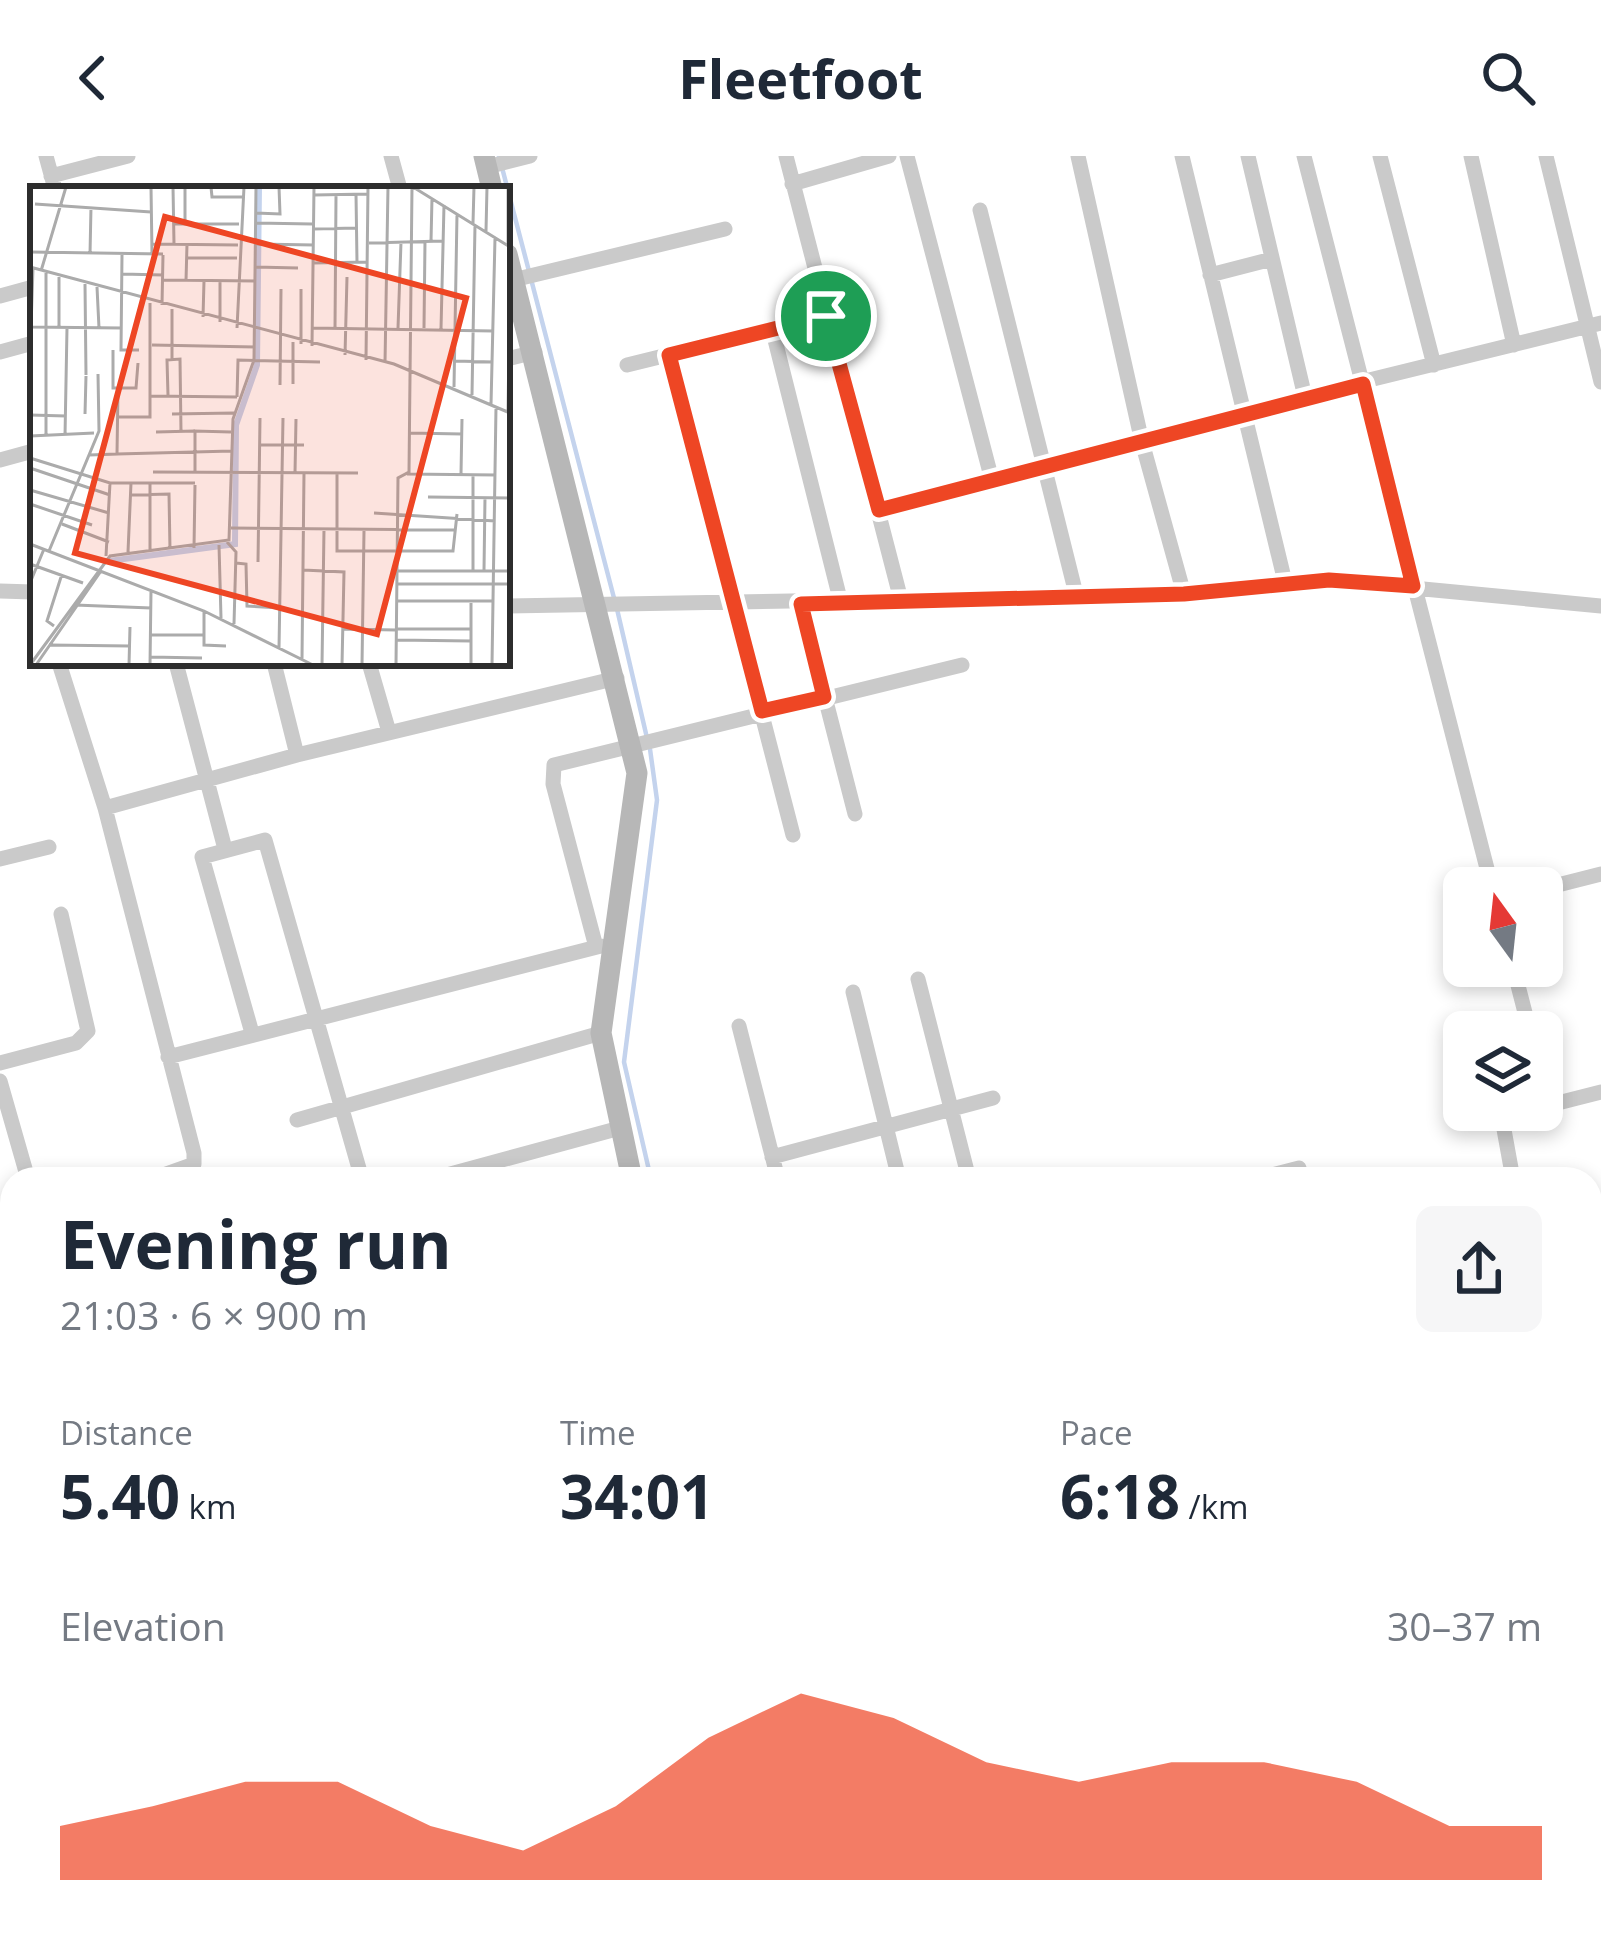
<!DOCTYPE html>
<meta charset="utf-8">
<style>
:root{--surface:#fff;--page:#f6f6f7;--text:#1f2937;--muted:#747a83;--accent:#ee4624}
body{margin:0;font-family:"Open Sans",sans-serif;background:var(--page);color:var(--text);height:100vh;display:flex;flex-direction:column;font-size:45px;white-space:nowrap}
*{box-sizing:border-box;margin:0}
p{font-size:39px;color:var(--muted)}
.icon{flex:none;width:66px;height:66px;fill:none;stroke:currentColor;stroke-width:2;stroke-linecap:round;stroke-linejoin:round}
.map{position:relative;flex:1;overflow:hidden}
.drawer{position:absolute;left:0px;top:1011px;width:1602px;height:771px;display:flex;flex-direction:column;background:var(--surface);border-radius:36px 36px 0 0;box-shadow:0 6px 18px #0003}
.drawer>*{flex:none}
.needle{width:78px;rotate:345deg}
.tools{position:absolute;left:1443px;top:711px;display:grid;gap:24px}
.tools a{display:grid;place-items:center;width:120px;height:120px;border-radius:18px;background:var(--surface);box-shadow:0 6px 18px #0003;font-size:60px}
.pin{position:absolute;display:grid;place-items:center;width:102px;height:102px;color:#fff;margin:-51px;border:6px solid #fff;border-radius:50%;box-shadow:0 3px 12px #0007}
.round{display:grid;place-items:center;flex:none;width:126px;height:126px;border-radius:18px;background:var(--page)}
.headline{display:flex;align-items:center;justify-content:space-between;height:204px;padding:0 60px}
h1{font-size:66px;font-weight:700;line-height:90px}
.metrics{display:grid;grid-template-columns:repeat(3,1fr);gap:18px;height:204px;padding:12px 60px}
.metrics div{display:grid;align-content:center}
.metrics b{font-size:60px;font-weight:700}
.metrics small{font-size:33px;font-weight:400}
.metrics p{font-size:33px}
.chart{height:336px;padding:24px 60px}
.chart p{display:flex;justify-content:space-between}
.chart svg{width:100%;height:216px;margin-top:12px;fill:var(--accent);opacity:.7}
header{display:flex;justify-content:space-between;align-items:center;height:156px;padding:0 60px;background:var(--surface);font-size:54px;font-weight:700}
.map>svg:first-child{display:block}
.lines{fill:none;stroke-linecap:round;stroke-linejoin:round}
.stream{stroke:#c4d3ed;stroke-width:4.5}
.street{stroke:#cacaca;stroke-width:15}
.secondary{stroke:#b7b7b7;stroke-width:21}
.route-casing{stroke:#fff;stroke-width:24}
.route{stroke:#ee4624;stroke-width:15}
.inset-river{fill:none;stroke:#c4d3ed;stroke-width:6}
.inset-road{fill:none;stroke:#ababab;stroke-width:3}
.view{fill:#ee4624;fill-opacity:0.15;stroke:#ee4624;stroke-width:6}
.inset-edge{fill:none;stroke:#2d2d2d;stroke-width:6}
</style>
<header><svg class="icon" aria-label="back" viewBox="0 0 24 24"><path d="M15 5l-7 7 7 7"/></svg>Fleetfoot<svg class="icon" aria-label="search" viewBox="0 0 24 24"><circle cx="10" cy="10" r="6"/><path d="M15 15l6 6"/></svg></header>
<div class="map">
<svg width="1601" height="1780" viewBox="0 0 1601 1780">
<rect width="100%" height="100%" fill="#fff"/>
<g class="lines">
<!-- stream -->
<path class="stream" d="M499 0 614 442
M617 453 647 582
M650 593 657 644 624 906 651 1023
M177 1780 190 1770"/>
<!-- street -->
<path class="street" d="M46 0 55 33
M391 0 400 33
M786 0 901 444
M907 0 993 328
M1078 0 1142 286 1184 438
M1182 0 1285 426
M1248 0 1305 241
M1304 0 1492 732
M1380 0 1434 209
M1471 0 1514 189
M1546 0 1601 226
M487 11 530 0
M51 20 128 0
M792 28 889 0
M980 54 1077 442
M1210 119 1272 103
M513 124 725 73
M0 140 33 131
M772 172 841 447
M0 196 33 187
M669 199 793 679
M507 203 535 196
M627 209 826 160
M0 304 33 295
M879 354 993 328 1243 255 1601 167
M0 435 33 436
M801 448 855 658
M507 450 1184 438 1329 424 1601 450
M59 507 105 652 194 997V1008L152 1023
M176 507 225 693
M274 507 297 599
M369 507 389 576
M105 652 297 599 617 522
M0 703 49 691
M1542 733 1601 718
M596 791 553 628 554 609 962 509
M1513 810 1530 876
M918 823 969 1023
M853 836 899 1023
M739 870 778 1023
M252 877 202 701 265 684 362 1023
M168 901 601 790
M0 907 76 887 88 875 61 758
M1542 922 1547 946 1542 951
M0 925 28 1023
M1542 951 1601 936
M297 964 601 877
M772 1001 993 942
M432 1023 620 972
M1256 1023 1299 1012
M1513 1023 1503 968 1536 954
M1590 1145 1601 1142
M1590 1232 1601 1229
M0 1258 12 1254
M1590 1331 1601 1376
M0 1379 12 1381
M0 1434 12 1435
M0 1528 12 1529
M0 1617 12 1618
M1590 1659 1601 1656
M0 1666 12 1667
M1590 1763 1601 1760
M769 1770 772 1780
M847 1770 849 1780
M908 1770 911 1780
M1086 1770 1089 1780
M1205 1770 1207 1780
M1313 1770 1316 1780
M1420 1770 1423 1780
M1516 1780 1559 1770"/>
<!-- secondary -->
<path class="secondary" d="M484 0 492 33
M507 98 637 617 601 877 632 1023
M154 1780 160 1770"/>
</g>
<g class="lines">
<defs>
<path id="route" d="M826 160 879 354 1363 228 1413 430 1329 424 1184 438 801 448 824 541 762 555 669 199Z"/>
</defs>
<!-- route casing -->
<use href="#route" class="route-casing"/>
<!-- route -->
<use href="#route" class="route"/>
</g>
<!-- overview -->
<g transform="translate(30 30)">
<rect width="480" height="480" fill="#fff"/>
<path class="inset-river" d="M79 375 205 358 206 239 227 179 229 1"/>
<path class="inset-road" d="M121 1 122 68M143 1 144 58M181 1 182 11H213M383 1 480 61M326 8 327 76M284 9 338 8M5 18 121 26M226 27 250 28 249 1M226 37 282 38M443 37 444 1M143 38H209M155 38V1M283 43 326 42M456 45 457 1M401 55 402 12M339 57 413 55M122 58 208 59M227 58 284 59M478 59V1M0 66 133 68M60 68 61 21M92 69 91 164H109M156 72H207M283 77 338 76M0 81 364 178 480 227M225 81 268 82M11 85 36 1M92 88 133 89M29 91V142M133 94 226 95M156 95 157 58M55 98 56 189M67 101 69 142M132 119 133 69M173 131 174 95M190 136V96M0 141 92 142M1 141 3 82M207 142 214 1M282 142 463 145M368 142 371 56M394 142 395 55M305 143 306 10M411 143 414 19M271 158V103M122 159 225 161M282 160 284 1M83 164V202H106L108 177M315 169 317 91M142 173V123M336 174 338 1M425 175 463 176M355 177 358 1M263 198V156M250 199 251 103M424 201 427 28M138 209 137 174 150 173 151 246M442 209 445 39M121 210 207 211M207 211 208 174 290 176M461 219 465 52M478 226 479 159M55 228 56 190M142 228 204 227M0 229 36 230M88 231H120V117M126 246 165 245M379 247 432 248M0 250 64 247M16 250V87M35 250 37 142M230 259H274M87 268 202 265M59 269 87 268 88 202M0 272 80 297H165M0 282 80 309M123 286 328 287M165 286V245L201 246M265 287 266 233M307 287V365H423L427 328M377 288 466 289M431 288 432 233M120 297V365M0 304 79 327M101 309 139 308 140 363M398 311 480 312M0 318 62 339M344 327 465 335M32 338 79 356M201 342 425 344M197 356 206 366 204 438M0 358 174 425 283 479M189 359 191 432M164 362 165 299M19 365 69 245 68 188M98 366 101 297M76 370 80 297M228 376 230 232M206 377 216 378 217 420 250 422M0 378 53 397M273 384 314 386 312 479M443 384V289M367 385H480M454 385 455 311M0 397 14 363M367 398H480M366 415H464M45 419 121 422M174 425V459L196 460M24 440 17 435 32 388M313 443 366 444M366 443H441M121 449H174M366 454 441 455M19 459 100 460M249 462 253 232M120 471 172 472M272 473 274 287M0 479 80 370 199 354 203 233 224 174 226 1M6 479 71 385M99 479 100 441M120 479 121 405M292 479 294 343M332 479 334 345M366 479 368 292 379 286 382 1M441 479V417M462 479 466 221"/>
<path class="view" d="M135 31 436 112 347 448 45 367Z"/>
<rect width="480" height="480" class="inset-edge"/>
</g>
</svg>
<div class="tools">
<a><svg class="needle" viewBox="-14 -14 28 28"><path d="M0-13l5 13h-10z" fill="#e53935"/><path d="M0 13l5-13h-10z" fill="#747a83"/></svg></a>
<a><svg class="icon" aria-label="layers" viewBox="0 0 24 24"><path d="M12 4l9 5-9 5-9-5zM3 14l9 5 9-5"/></svg></a>
</div>
<div class="pin" style="left:826px;top:160px;background:#1e9e55"><svg class="icon" aria-label="arrive" viewBox="0 0 24 24"><path d="M6 21V4h12l-3 4 3 4H6"/></svg></div>
<section class="drawer">
<div class="headline"><div><h1>Evening run</h1><p>21:03 · 6 × 900 m</p></div><a class="round"><svg class="icon" aria-label="share" viewBox="0 0 24 24"><path d="M12 15V3M7 8l5-5 5 5M5 13v7h14v-7"/></svg></a></div>
<div class="metrics">
<div><p>Distance</p><b>5.40<small> km</small></b></div>
<div><p>Time</p><b>34:01</b></div>
<div><p>Pace</p><b>6:18<small> /km</small></b></div>
</div>
<div class="chart"><p><span>Elevation</span>30–37 m</p>
<svg viewBox="0 0 160 44" preserveAspectRatio="none"><path d="M0 44V33L10 29L20 24L30 24L40 33L50 38L60 29L70 15L80 6L90 11L100 20L110 24L120 20L130 20L140 24L150 33L160 33V44z"/></svg>
</div>
</section>
</div>
